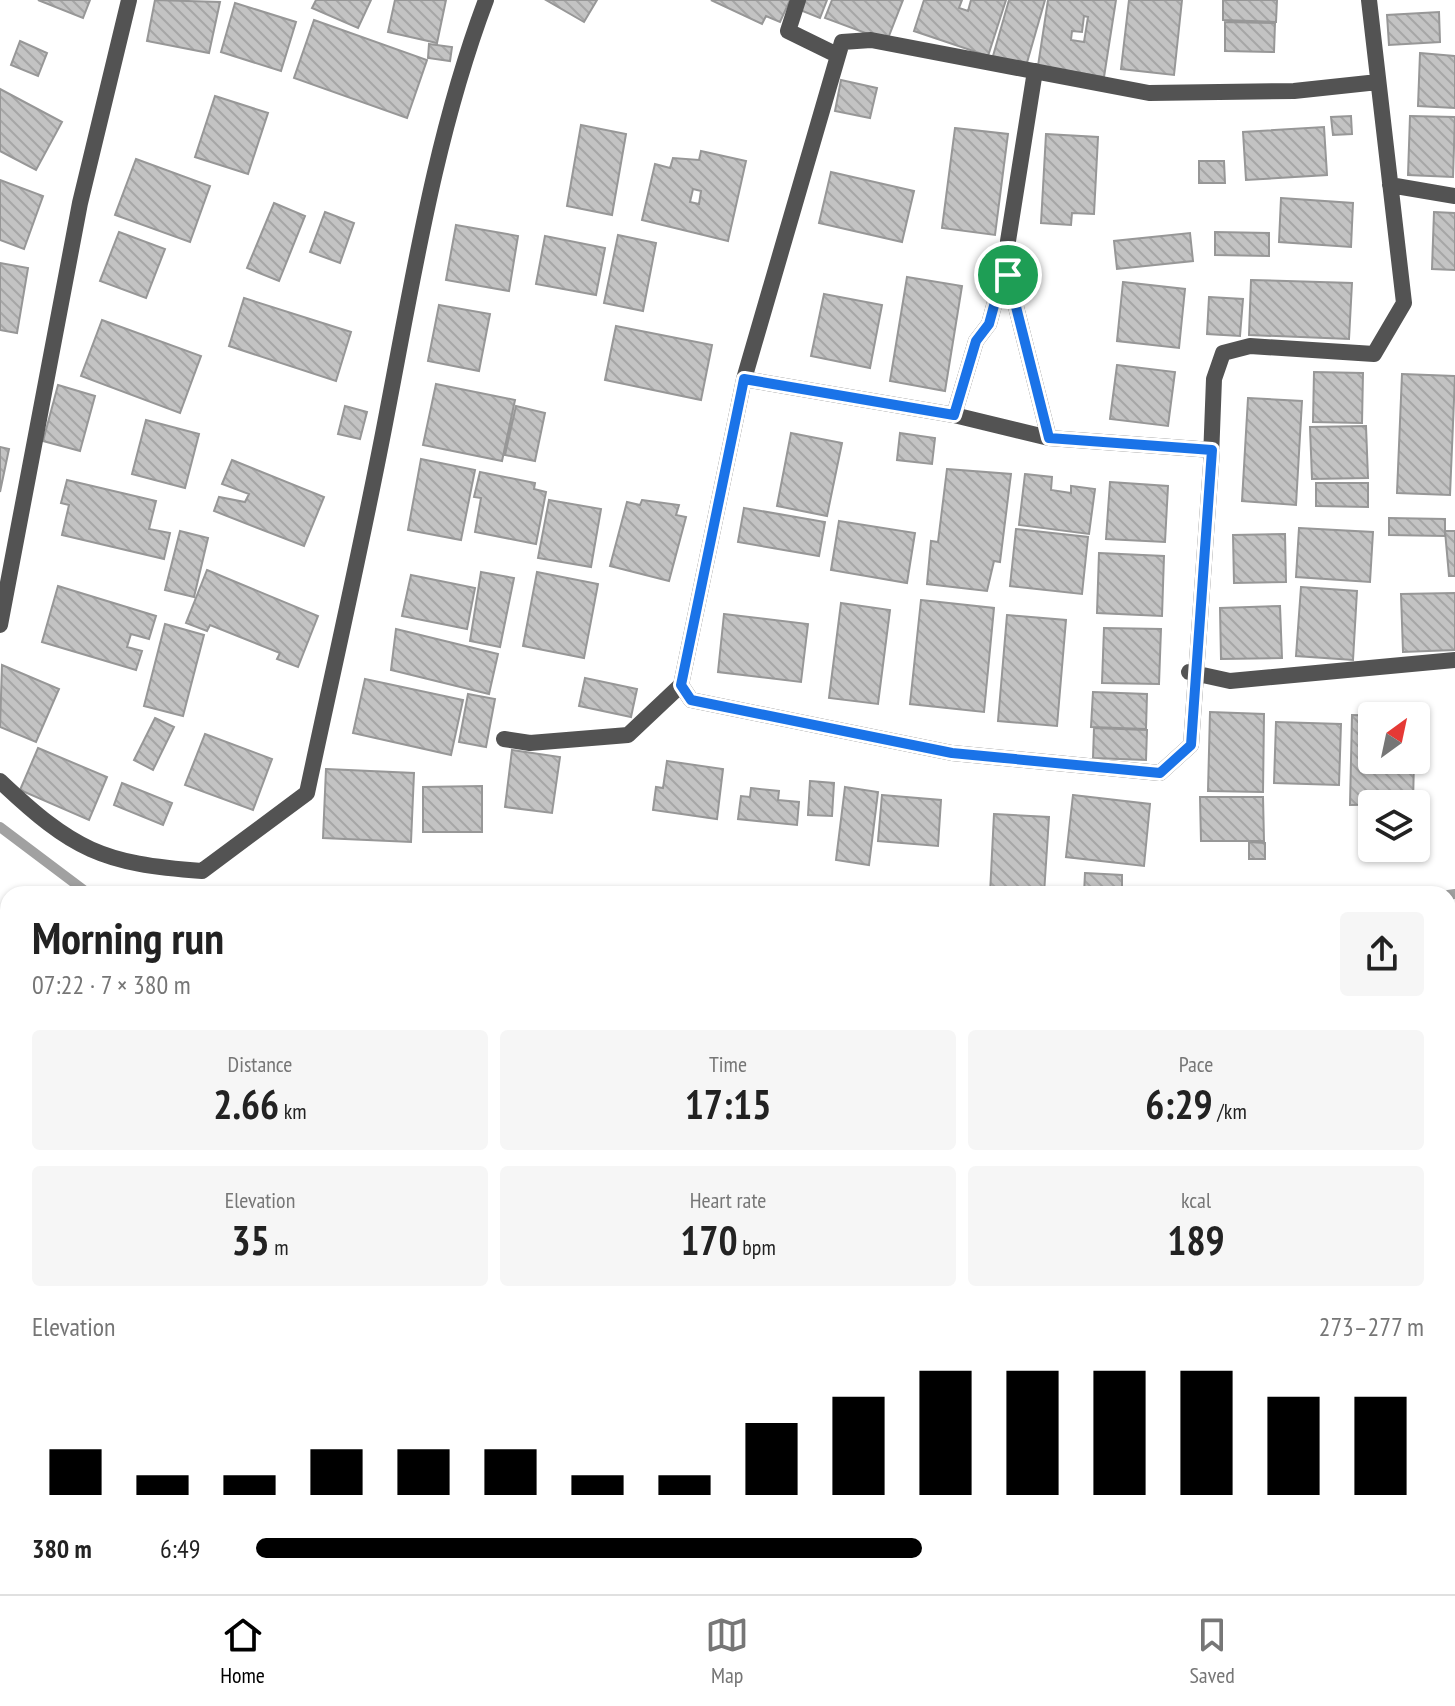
<!DOCTYPE html>
<meta charset="utf-8">
<style>
:root{--surface:#fff;--page:#f6f6f6;--text:#222;--muted:#767676;--line:#e0e0e0;--accent:#000}
body{margin:0;font-family:"PT Sans Narrow",sans-serif;background:var(--page);color:var(--text);height:100vh;display:flex;flex-direction:column;font-size:30px;white-space:nowrap}
*{box-sizing:border-box;margin:0}
p{font-size:26px;color:var(--muted)}
.icon{flex:none;width:44px;height:44px;fill:none;stroke:currentColor;stroke-width:2;stroke-linecap:round;stroke-linejoin:round}
.map{position:relative;flex:1;overflow:hidden}
.side{position:absolute;left:0px;top:886px;width:1456px;height:708px;display:flex;flex-direction:column;background:var(--surface);border-radius:24px 24px 0 0;box-shadow:0 2px 6px #0004}
.side>*{flex:none}
.needle{width:52px;rotate:33deg}
.fabs{position:absolute;left:1358px;top:702px;display:grid;gap:16px}
.fabs a{display:grid;place-items:center;width:72px;height:72px;border-radius:8px;background:var(--surface);box-shadow:0 2px 6px #0004;font-size:40px}
.pin{position:absolute;display:grid;place-items:center;width:68px;height:68px;color:#fff;margin:-34px;border:4px solid #fff;border-radius:50%;box-shadow:0 2px 8px #0007}
.round{display:grid;place-items:center;flex:none;width:84px;height:84px;border-radius:8px;background:var(--page)}
.summary{display:flex;align-items:center;justify-content:space-between;height:136px;padding:0 32px}
h1{font-size:44px;font-weight:800;line-height:60px}
.figures{display:grid;grid-template-columns:repeat(3,1fr);gap:12px;height:136px;padding:8px 32px}
.figures div{display:grid;align-content:center;border-radius:8px;background:var(--page);text-align:center}
.figures b{font-size:40px;font-weight:800}
.figures small{font-size:22px;font-weight:400}
.figures p{font-size:22px}
.chart{height:224px;padding:16px 32px}
.chart p{display:flex;justify-content:space-between}
.chart svg{width:100%;height:144px;margin-top:8px;stroke:var(--accent);stroke-width:6}
ul{padding:0 32px;list-style:none;font-size:26px}
li{display:grid;grid-template-columns:128px 96px 1fr;align-items:center;height:60px}
li i{height:20px;border-radius:10px;background:var(--accent)}
.menu{display:flex;justify-content:space-around;align-items:center;height:112px;border-top:2px solid var(--line);background:var(--surface);font-size:22px;color:var(--muted)}
.menu a{display:grid;justify-items:center;gap:4px}
.menu .current{color:var(--accent)}
.map>svg:first-child{display:block}
.lines{fill:none;stroke-linecap:round;stroke-linejoin:round}
.stream{stroke:#a1a1a1;stroke-width:10}
.building{fill:url(#building-back-hatch);stroke:#979797;stroke-width:2;fill-rule:evenodd}
.street{stroke:#535353;stroke-width:16}
.route-casing{stroke:#fff;stroke-width:16}
.route{stroke:#1a73e8;stroke-width:10}
</style>
<div class="map">
<svg width="1455" height="1594" viewBox="0 0 1455 1594">
<defs>
<pattern id="building-back-hatch" width="6" height="6" patternUnits="userSpaceOnUse" patternTransform="scale(2)"><rect width="6" height="6" fill="#c3c3c3"/><path d="M-1 5l2 2M0 0l6 6M5-1l2 2" fill="none" stroke="#a6a6a6"/></pattern>
</defs>
<rect width="100%" height="100%" fill="#fff"/>
<g class="lines">
<!-- stream -->
<path class="stream" d="M0 827 89 894
M1448 895 1455 894"/>
</g>
<!-- building -->
<path class="building" d="M38 0H90L83 18Z
M155 0 220 2 209 53 147 41Z
M316 0H371L358 28 312 8Z
M395 0H446L437 43 388 32Z
M546 0H597L584 22Z
M711 0H790L780 22 766 16 762 24Z
M804 0H827L820 18 800 10Z
M832 0H903L887 41 825 18Z
M924 0H962L959 8 968 11 971 0H1006L988 56 914 31Z
M1009 0H1045L1026 66 993 56Z
M1048 0H1116L1104 77 1038 66ZM1084 16 1088 17 1084 42 1071 40 1072 31 1082 32Z
M1129 0H1182L1174 75 1121 69Z
M1223 0H1277L1276 22 1223 20Z
M235 3 296 22 281 71 221 52Z
M1439 12 1440 42 1389 45 1387 15Z
M314 20 427 60 407 118 294 78Z
M1225 22 1275 23 1274 52 1225 51Z
M20 41 47 53 38 76 11 65Z
M429 44 452 47 450 61 428 58Z
M1420 53 1455 56V108L1418 106Z
M841 80 877 88 870 118 835 111Z
M0 89 62 122 36 170 0 151Z
M215 96 268 113 248 174 195 157Z
M1351 116 1352 134 1333 135 1331 117Z
M1410 116 1455 117 1453 177 1408 175Z
M581 125 626 134 612 215 567 206Z
M1324 127 1327 175 1246 180 1243 132Z
M955 128 1008 134 995 235 942 228Z
M1046 134 1098 137 1094 214 1072 213 1071 225 1041 223Z
M701 151 746 161 728 241 642 220 655 164 670 168 673 158 699 160ZM693 189 701 191 699 204 690 202Z
M136 159 210 186 190 242 115 215Z
M1199 161H1224L1225 183H1199Z
M831 172 914 191 902 242 819 223Z
M0 180 43 196 24 249 0 240Z
M1281 198 1353 203 1351 247 1279 242Z
M274 203 305 216 279 281 247 268Z
M325 212 354 223 340 263 310 252Z
M1434 212 1455 213V270L1432 269Z
M456 225 518 236 509 291 446 280Z
M119 232 165 249 146 298 100 281Z
M1215 232 1269 233V256L1215 255Z
M1190 233 1193 261 1117 269 1114 241Z
M618 235 656 243 643 311 604 303Z
M545 236 605 248 596 295 536 284Z
M0 263 28 268 17 333 0 330Z
M907 277 962 286 945 391 890 381Z
M1251 280 1352 283 1349 339 1249 335Z
M1123 282 1185 289 1179 348 1117 341Z
M824 294 882 305 870 368 811 356Z
M1209 297 1243 299 1240 336 1207 334Z
M244 298 351 332 336 381 229 346Z
M439 305 490 314 479 371 428 361Z
M102 320 201 356 180 413 81 376Z
M616 326 712 345 701 400 605 380Z
M1117 365 1175 372 1168 426 1110 419Z
M1314 372 1363 373 1362 423 1313 422Z
M1402 374 1455 376 1450 495 1397 493Z
M436 384 515 400 502 461 423 445Z
M58 385 95 396 80 451 43 441Z
M1248 398 1302 401 1296 505 1242 501Z
M345 406 367 412 360 439 338 434Z
M516 406 545 413 535 461 505 455Z
M146 420 199 434 185 488 132 474Z
M1366 426 1368 478 1312 479 1310 427Z
M791 433 842 443 827 516 777 506Z
M900 433 935 438 932 464 897 460Z
M0 447 9 449 0 492Z
M421 459 475 470 461 540 408 530Z
M232 460 324 497 304 546 214 511 219 497 245 502 249 494 222 484Z
M947 469 1011 474 1000 562 994 561 987 591 927 584 931 541 938 542Z
M480 472 535 483 534 489 546 492 536 544 475 532 481 498 474 497Z
M1025 474 1052 477 1051 490 1071 493V486L1095 489 1089 534 1019 525Z
M67 480 156 501 149 529 170 533 164 559 62 535 69 505 61 503Z
M1110 482 1168 486 1165 542 1106 539Z
M1316 483H1368V507L1316 506Z
M549 500 601 509 591 567 538 558Z
M642 500 679 505 676 515 686 517 669 581 610 566 627 502 640 505Z
M744 508 825 522 819 556 738 542Z
M1389 518 1445 519V536L1389 535Z
M839 521 915 533 907 583 831 570Z
M1299 528 1373 532 1370 582 1296 577Z
M1016 529 1088 537 1082 594 1010 586Z
M180 531 208 538 194 597 165 590Z
M1445 531H1455V576H1449Z
M1285 534 1286 582 1234 583 1233 535Z
M1099 553 1164 556 1162 616 1097 613Z
M207 570 318 616 298 667 277 659 280 653 210 625 207 631 186 623Z
M481 572 514 578 500 647 470 641Z
M537 572 598 584 584 658 523 646Z
M411 575 475 588 467 629 402 616Z
M58 586 156 616 149 639 131 634 127 647 142 651 136 670 42 642Z
M1301 587 1357 591 1353 660 1296 656Z
M1455 593V650L1403 652 1401 594Z
M921 600 994 608 984 712 910 704Z
M841 603 890 610 878 704 829 698Z
M1280 606 1282 658 1221 659 1220 608Z
M724 614 808 624 801 682 718 672Z
M1007 615 1066 620 1057 726 998 721Z
M165 624 204 635 183 716 144 706Z
M1104 628 1161 629 1159 684 1102 683Z
M396 629 498 654 489 694 391 670Z
M2 665 59 689 36 742 0 727Z
M585 678 637 689 631 717 579 706Z
M365 679 463 700 451 755 353 733Z
M1093 692 1147 694 1146 729 1091 727Z
M468 694 495 699 486 747 459 742Z
M1210 712 1264 714 1263 792 1208 791Z
M1352 715 1394 716H1372V760H1414L1413 804 1350 805Z
M155 718 174 727 153 770 134 760Z
M1276 722 1341 724 1339 785 1274 783Z
M1094 728 1147 730 1146 760 1093 758Z
M205 734 272 759 253 810 185 785Z
M38 748 107 777 89 820 20 790Z
M512 750 560 757 552 813 505 807Z
M667 761 723 769 717 819 653 810 656 787 663 788Z
M326 769 414 773 411 842 323 838Z
M810 781 834 783 832 816 808 815Z
M122 783 172 803 163 825 114 805Z
M482 786V832H423V787Z
M845 787 878 792 869 865 836 860Z
M751 788 779 791 778 800 799 802 797 825 738 819 741 796 750 797Z
M882 795 941 800 938 846 878 841Z
M1073 795 1150 804 1144 866 1066 857Z
M1200 797H1263L1264 841H1201Z
M994 814 1049 817 1044 894H990Z
M1249 842 1265 843V859H1249Z
M1085 873 1122 875V894H1084Z
M0 984 8 990V1037L0 1046Z
M1448 1050 1454 1118 1448 1119Z
M2 1129 8 1133V1202L3 1209Z
M1455 1134V1184H1448V1135Z
M1448 1280H1453L1455 1384H1448Z
M4 1315 8 1319 6 1407 0 1401V1319Z
M0 1443 8 1450V1477L0 1487Z
M6 1541 8 1586H26L20 1594H0V1548Z
M68 1586H116L108 1594H77Z
M276 1586H327L322 1594H272Z
M473 1586H497L519 1591 471 1594Z
M519 1586H550V1591H519Z
M605 1586 642 1588V1594H605Z
M921 1586H955V1594H921Z
M1209 1586H1296V1594H1209Z
M1310 1586H1375V1594H1310Z
M1003 1587 1053 1592V1594H1002Z"/>
<g class="lines">
<!-- street -->
<path class="street" d="M798 0 788 31 837 55
M1035 71 1008 241V275L1049 438
M1390 185 1455 196
M954 415 976 341 989 324 995 302 1008 275
M1211 458 1214 379 1223 353 1250 346 1374 354 1404 303 1369 0
M0 625 80 203 129 0
M1189 672 1230 681 1455 660
M681 685 691 700 952 753 1160 773 1191 745 1212 450 1049 438 954 415 744 379
M504 739 530 743 628 735 681 685 744 379 842 42 871 40 1149 93 1294 91 1378 82
M0 781C73 850 102 864 202 871L307 793C334 666 363 540 387 413 414 273 436 133 486 0
M0 1061 8 1067
M0 1227 8 1214
M1448 1227H1455
M158 1594 164 1586
M448 1594 452 1586
M1095 1594V1586"/>
</g>
<g class="lines">
<defs>
<path id="route" d="M1008 275 1049 438 1212 450 1191 745 1160 773 952 753 691 700 681 685 744 379 954 415 976 341 989 324 995 302Z"/>
</defs>
<!-- route casing -->
<use href="#route" class="route-casing"/>
<!-- route -->
<use href="#route" class="route"/>
</g>
</svg>
<div class="fabs">
<a><svg class="needle" viewBox="-14 -14 28 28"><path d="M0-13l5 13h-10z" fill="#e53935"/><path d="M0 13l5-13h-10z" fill="#767676"/></svg></a>
<a><svg class="icon" aria-label="layers" viewBox="0 0 24 24"><path d="M12 4l9 5-9 5-9-5zM3 14l9 5 9-5"/></svg></a>
</div>
<div class="pin" style="left:1008px;top:275px;background:#1e9e55"><svg class="icon" aria-label="arrive" viewBox="0 0 24 24"><path d="M6 21V4h12l-3 4 3 4H6"/></svg></div>
<section class="side">
<div class="summary"><div><h1>Morning run</h1><p>07:22 · 7 × 380 m</p></div><a class="round"><svg class="icon" aria-label="share" viewBox="0 0 24 24"><path d="M12 15V3M7 8l5-5 5 5M5 13v7h14v-7"/></svg></a></div>
<div class="figures">
<div><p>Distance</p><b>2.66<small> km</small></b></div>
<div><p>Time</p><b>17:15</b></div>
<div><p>Pace</p><b>6:29<small> /km</small></b></div>
</div>
<div class="figures">
<div><p>Elevation</p><b>35<small> m</small></b></div>
<div><p>Heart rate</p><b>170<small> bpm</small></b></div>
<div><p>kcal</p><b>189</b></div>
</div>
<div class="chart"><p><span>Elevation</span>273–277 m</p>
<svg viewBox="0 0 160 44" preserveAspectRatio="none"><path d="M5 44V30M15 44V38M25 44V38M35 44V30M45 44V30M55 44V30M65 44V38M75 44V38M85 44V22M95 44V14M105 44V6M115 44V6M125 44V6M135 44V6M145 44V14M155 44V14"/></svg>
</div>
<ul>
<li><b>380 m</b>6:49<i style="width:57%"></i></li>
</ul>
</section>
</div>
<nav class="menu">
<a class="current"><svg class="icon" aria-label="home" viewBox="0 0 24 24"><path d="M3 11l9-7 9 7M6 9v11h12V9"/></svg>Home</a>
<a><svg class="icon" aria-label="map" viewBox="0 0 24 24"><path d="M3 6l6-2 6 2 6-2v14l-6 2-6-2-6 2zM9 4v14M15 6v14"/></svg>Map</a>
<a><svg class="icon" aria-label="saved" viewBox="0 0 24 24"><path d="M7 4h10v16l-5-4-5 4z"/></svg>Saved</a>
</nav>
